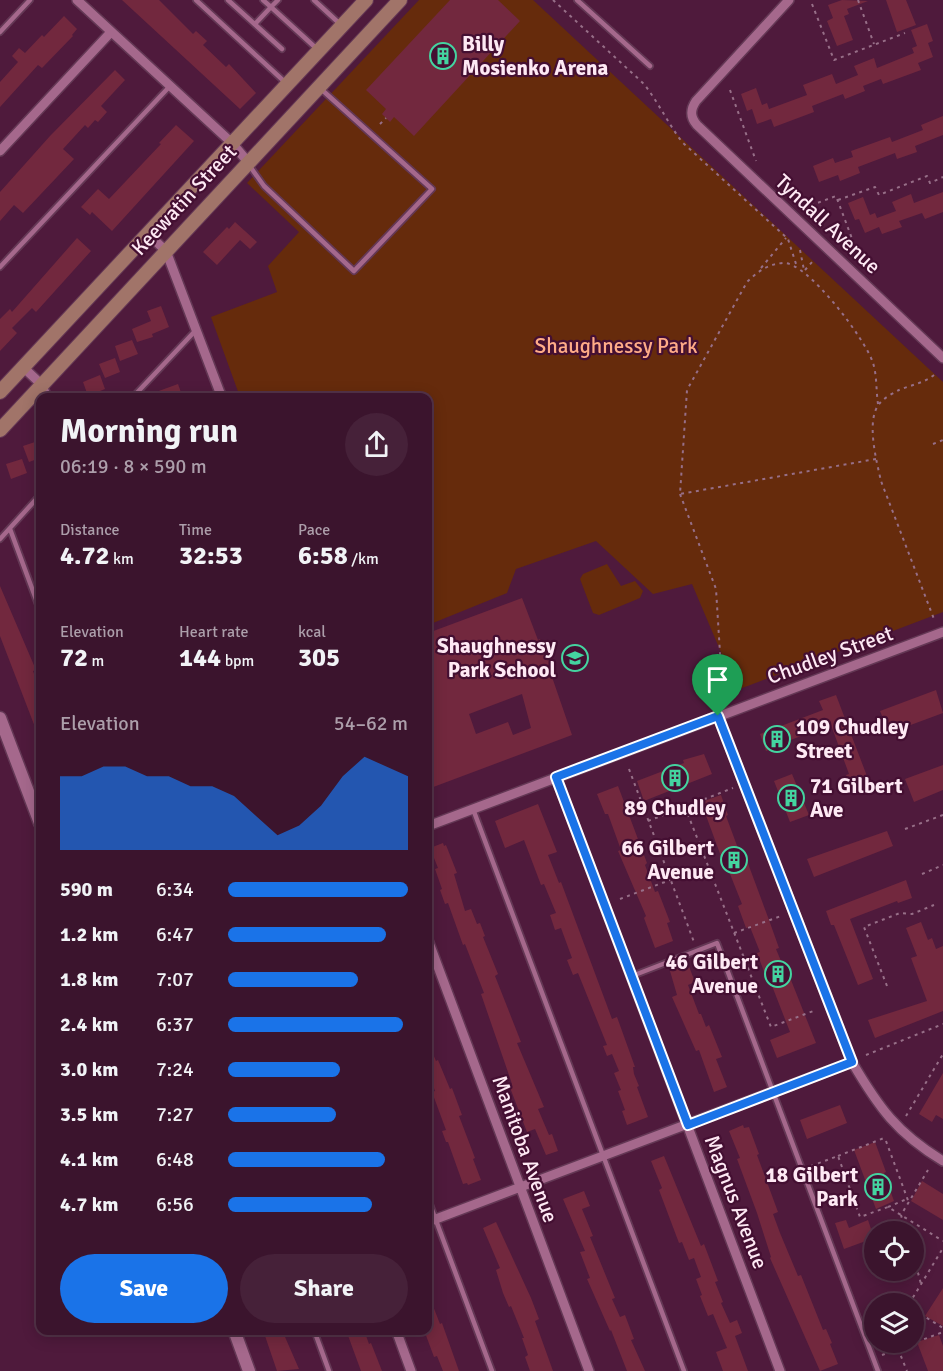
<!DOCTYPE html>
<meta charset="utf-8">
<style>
:root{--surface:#3b142d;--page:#462139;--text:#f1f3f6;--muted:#ac9eaa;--line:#543349;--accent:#1a73e8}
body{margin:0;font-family:Signika,sans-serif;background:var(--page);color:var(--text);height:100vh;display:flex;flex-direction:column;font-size:22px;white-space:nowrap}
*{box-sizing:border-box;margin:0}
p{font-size:20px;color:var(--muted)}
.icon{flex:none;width:33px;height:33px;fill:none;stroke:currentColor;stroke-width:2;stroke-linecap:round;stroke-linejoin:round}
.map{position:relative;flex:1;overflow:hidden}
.drawer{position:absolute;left:36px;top:393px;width:396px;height:942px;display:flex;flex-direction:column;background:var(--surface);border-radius:12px;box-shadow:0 3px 15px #0003,0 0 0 2px var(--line)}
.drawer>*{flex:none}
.buttons{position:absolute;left:864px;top:1221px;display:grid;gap:12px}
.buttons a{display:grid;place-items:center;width:60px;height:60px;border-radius:50%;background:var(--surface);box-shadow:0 3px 15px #0003,0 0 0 2px var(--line);font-size:30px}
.pin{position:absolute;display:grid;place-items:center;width:51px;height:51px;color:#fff;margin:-62px -26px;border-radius:50% 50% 50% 0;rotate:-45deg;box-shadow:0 0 6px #0007}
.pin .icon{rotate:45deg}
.round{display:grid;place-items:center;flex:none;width:63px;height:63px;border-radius:32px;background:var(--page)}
.headline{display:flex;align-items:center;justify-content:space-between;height:102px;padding:0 24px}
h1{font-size:33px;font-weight:700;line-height:45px}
.figures{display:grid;grid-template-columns:repeat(3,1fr);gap:9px;height:102px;padding:6px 24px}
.figures div{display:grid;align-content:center}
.figures b{font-size:26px;font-weight:700}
.figures small{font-size:16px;font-weight:400}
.figures p{font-size:16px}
.chart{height:168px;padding:12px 24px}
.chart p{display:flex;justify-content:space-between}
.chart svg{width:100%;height:108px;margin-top:6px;fill:var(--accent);opacity:.7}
.primary-button{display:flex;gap:12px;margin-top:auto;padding:12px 24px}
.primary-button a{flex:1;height:69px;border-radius:36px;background:var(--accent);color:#fff;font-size:24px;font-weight:700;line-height:69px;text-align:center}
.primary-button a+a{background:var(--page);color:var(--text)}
ul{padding:0 24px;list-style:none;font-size:20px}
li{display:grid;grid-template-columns:96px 72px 1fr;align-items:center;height:45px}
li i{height:15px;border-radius:8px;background:var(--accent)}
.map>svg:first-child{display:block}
.green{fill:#662b0c}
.building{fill:#72283e;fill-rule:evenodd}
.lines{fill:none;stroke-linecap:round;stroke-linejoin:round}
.service-casing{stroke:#643855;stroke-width:8}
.minor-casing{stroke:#643855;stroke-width:12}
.tertiary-casing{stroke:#643855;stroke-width:15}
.secondary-casing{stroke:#643855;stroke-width:16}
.path{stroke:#976f88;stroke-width:2;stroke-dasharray:3 4.5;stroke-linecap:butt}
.service{stroke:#a5688c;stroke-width:4.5}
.minor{stroke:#a5688c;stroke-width:9}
.tertiary{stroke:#a5688c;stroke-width:12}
.secondary{stroke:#a17469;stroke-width:14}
.route-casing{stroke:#fff;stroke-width:12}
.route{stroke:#1a73e8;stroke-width:8}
.labels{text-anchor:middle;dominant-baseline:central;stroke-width:4.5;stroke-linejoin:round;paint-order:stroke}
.poi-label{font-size:21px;font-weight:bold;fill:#fee9f4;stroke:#440f32;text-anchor:end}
.street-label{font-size:21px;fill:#fee9f4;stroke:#440f32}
.park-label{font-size:21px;fill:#ffac87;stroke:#440f32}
</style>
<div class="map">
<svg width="943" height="1371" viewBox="0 0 943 1371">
<rect width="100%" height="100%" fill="#4f1a3c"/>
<!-- green -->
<path class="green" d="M419 0H533L943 382V612L737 690 692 584 653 594 596 541 516 569 507 593 428 625V398L240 397 211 317 277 292 268 266 299 232 247 183Z
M607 564 621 586 635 581 643 591 640 598 599 615 593 613 580 579 583 574Z"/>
<!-- building -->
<path class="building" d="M122 0H159L193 34 196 31 207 41 203 45 226 67 229 64 256 93 240 109Z
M450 0H498L520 21 414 136 394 117 390 122 382 114 386 109 366 90Z
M842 0 868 1 847 9 849 14 844 16 853 40 837 46 827 21 833 18 828 5Z
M886 0H906L916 25 897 32Z
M64 16 77 29 72 35 73 36 42 68 38 65 0 107V82L18 62 12 56 19 48 25 53 42 35 44 37Z
M927 24 933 41 928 43 933 57 918 63 921 70 883 84 881 79 863 86 865 91 845 99 843 94 812 106 814 112 774 127 771 119 757 124 752 109 747 111 741 94 756 88 762 105 767 103 769 109 807 95 803 85 832 74 836 84 858 75 854 66 874 58 877 68 914 53 912 48 917 46 911 30Z
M115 70 125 80 101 106 107 112 98 122 95 120 88 128 85 125 63 149 74 159 23 213 14 205 0 221V192L50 136Z
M943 116V135L915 146 917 152 897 159 895 153 858 167 860 173 840 181 838 175 819 182 813 166 833 158 835 163 853 157 851 151 890 137 892 142 923 130 921 125Z
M176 125 194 141 112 231 92 212 90 215 81 207 98 189 109 199 161 144 159 143Z
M943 192V212L925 219 922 213 899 221 902 227 882 234 879 227 865 233 859 219 855 220 848 203 863 197 870 215 875 213 877 218 896 211 892 202 911 194 914 203Z
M235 222 257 242 250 249 240 240 217 265 203 252 227 227 229 229Z
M77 238 91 251 36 312 32 308 12 328 17 333 0 351V319L10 309 12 312Z
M161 306 169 327 152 334 153 337 137 342 132 329 151 321 147 311Z
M132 340 138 354 120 361 115 346Z
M115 358 120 372 105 378 99 364Z
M100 375 105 389 88 396 83 382Z
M178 384 183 398H145V396Z
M38 441 40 458 29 462 23 446Z
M22 459 27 473 11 479 6 464Z
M0 586 36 670 33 671 40 690V740L0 636Z
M522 598 538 640 540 639 556 675 552 677 572 735 428 789V633ZM522 694 531 728 513 735 508 722 476 734 469 714Z
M936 690 943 713 889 733 880 711Z
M836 695 870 784 851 790 846 775 849 774 831 725 777 745 778 746 766 751 760 734 823 710 819 701Z
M704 754 712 774 644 801 637 781 684 763 683 760Z
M943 765V790L914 802 905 779Z
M792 774 809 815 790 822 774 781Z
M618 786 647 863 645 865 655 892 658 891 670 922 667 923 673 941 655 948 644 918 646 916 618 851 621 850 608 814H605L597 794Z
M721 795 728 815 726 816 739 851 743 850 769 920 779 948 776 949 783 966 785 965 816 1043 777 1058 770 1040 790 1032 767 973 765 974 757 953 760 952 750 927 746 928 738 906 742 904 728 869 726 870 701 802Z
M538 804 557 852 548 855 559 883 561 882 612 1019 617 1017 635 1067H633L634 1074 639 1086 637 1087 648 1117 627 1125 622 1111 625 1110 618 1091 621 1090 614 1073 619 1071 612 1054 607 1056 603 1046 607 1045 578 973 573 975 567 960 572 958 561 928 555 930 550 915 556 913 544 884 541 885 524 840 505 848 495 821Z
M887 831 893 846 814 877 807 859Z
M443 843 444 846 446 845 457 873 454 874 465 911 471 909 477 924 480 923 485 936 483 937 498 974 495 976 521 1042 517 1043 544 1107 538 1109 549 1135 552 1134 558 1151 546 1155 535 1129 527 1132 509 1085 512 1084 510 1078 481 994 484 993 465 944 463 945 448 903 445 904 440 890 442 889 435 869 438 868 430 848Z
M906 880 912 898 898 903 897 901 850 919 873 979 858 985 834 925H831L826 911Z
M921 922 928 940 932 938 936 949 943 946V1011L875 1038 868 1020 927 1001 911 958 917 956 906 928Z
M688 964 695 982 688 985 699 1014H701L706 1027 709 1025 722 1057 716 1059 727 1087 714 1092 699 1050 696 1051 672 997 677 995 670 971Z
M428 1042 436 1061 438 1060 450 1089 452 1088 462 1115 459 1116 475 1158 473 1159 481 1180 468 1185 467 1183 463 1184 448 1142H446L442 1131 446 1130 432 1092 435 1091 428 1072Z
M943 1073V1119L936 1115 932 1122 919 1114Z
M840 1105 847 1123 807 1139 800 1120Z
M743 1125 744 1128 749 1127 759 1154 757 1155 778 1212 773 1214 780 1233 798 1276 801 1275 823 1330 826 1329 832 1343 830 1344 838 1364 820 1371 770 1258 771 1257 757 1213 737 1159 740 1158 729 1131Z
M875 1142 886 1172 884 1173 894 1201 876 1209 854 1150Z
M664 1156 701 1246 704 1244 718 1281 715 1282 723 1302 721 1303 730 1323 737 1320 742 1333 735 1336 748 1371H723L716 1352 727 1348 713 1314 708 1316 700 1296 702 1295 696 1279 701 1277 694 1258 689 1260 682 1242 679 1243 659 1190 662 1188 651 1161Z
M922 1181 943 1194V1220L911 1201Z
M584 1191 590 1206 582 1209 593 1236 590 1237 615 1298 612 1299 620 1317 625 1315 634 1339 631 1340 645 1371H627L611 1330 610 1331 587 1279 590 1278 580 1252 585 1251 563 1199Z
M846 1220 849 1228 868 1220 874 1238 844 1249 835 1223Z
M496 1222 531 1298 539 1319 535 1321 553 1371H530L525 1357 528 1355 522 1338H524L511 1306 509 1307 503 1293 496 1270 500 1268 483 1228Z
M943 1288V1326L925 1316Z
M428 1293 440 1324 442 1323 459 1371H443L437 1356 434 1357 424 1330H428Z
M263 1330H282L299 1369 277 1371Z
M346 1330H364L369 1344 371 1343 382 1371H361Z
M939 1335 943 1346V1371H928L917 1342Z"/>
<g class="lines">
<defs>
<path id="service" d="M196 0 287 84
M228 0 282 49
M278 0 271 7 317 49
M314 0 340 24
M577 0 650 66
M255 24 271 7 263 0
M0 32 30 0
M249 165 264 186 354 271 432 189 321 89
M0 267 170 86
M132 398 196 330
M10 529 40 610
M0 539 40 495
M473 809 684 1371
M632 976 717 943 878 1371
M428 1199 492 1371
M314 1330 329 1371"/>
<path id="minor" d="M77 0 232 143 248 162
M789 0 696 101C690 110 690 117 697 125L943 358
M0 151 111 32
M148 234 166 251 222 398
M23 367 42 385 47 398
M718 716 852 1062C879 1108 897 1133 943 1161
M556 777 780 1371
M428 826 943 632
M428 940 589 1371
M428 1222 852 1062
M396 1330 411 1371"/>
<path id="tertiary" d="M0 718 40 823
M234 1330 249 1371"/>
<path id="secondary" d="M0 392 366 0
M0 430 400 0"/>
</defs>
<!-- service casing -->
<use href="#service" class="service-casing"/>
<!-- minor casing -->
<use href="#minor" class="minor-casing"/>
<!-- tertiary casing -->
<use href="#tertiary" class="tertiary-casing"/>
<!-- secondary casing -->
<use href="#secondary" class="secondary-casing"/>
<!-- path -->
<path class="path" d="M553 0 644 84C658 102 668 123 682 142L788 239 797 267
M858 0 874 44
M812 4 834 60 905 33
M730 90 756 161
M380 124 386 118
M838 200 875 187 879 195 927 176 930 183 943 177
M804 208 836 196 860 260
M800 250 804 270
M761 268 786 238
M805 270 813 261
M934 375C924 383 911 385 899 390 893 393 884 398 880 403 865 419 877 463 881 481L934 619
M933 444 943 440
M876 459 680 494 687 390 747 282C757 272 768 264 783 263 807 261 866 340 873 363 877 375 876 391 878 404
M680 494 716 589 721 669 729 696
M629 769 694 942
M685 807 771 1027 816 1010
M648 821 733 788
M905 829 943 815
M922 874 943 865
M620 899 670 880
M734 933 781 916
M887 986 864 927 900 913 912 914 934 905
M866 1055 943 1024
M906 1116 943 1054
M886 1141 909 1203
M838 1156 884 1138
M811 1166 838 1156 860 1217 888 1207 943 1241
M888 1207 907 1199
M906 1232 901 1215 928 1170
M914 1258 921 1284
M909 1304 943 1248
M914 1310 943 1328
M898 1349 907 1371
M882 1355 943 1332"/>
<!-- service -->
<use href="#service" class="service"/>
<!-- minor -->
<use href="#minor" class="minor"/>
<!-- tertiary -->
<use href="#tertiary" class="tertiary"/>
<!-- secondary -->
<use href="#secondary" class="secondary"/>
</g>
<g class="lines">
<defs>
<path id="route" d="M718 716 852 1062 688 1125 556 777Z"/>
</defs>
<!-- route casing -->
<use href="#route" class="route-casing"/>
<!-- route -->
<use href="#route" class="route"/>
</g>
<!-- icons -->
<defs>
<symbol id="building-ring" viewBox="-11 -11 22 22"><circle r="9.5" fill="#440f32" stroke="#44d4a0" stroke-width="1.5"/><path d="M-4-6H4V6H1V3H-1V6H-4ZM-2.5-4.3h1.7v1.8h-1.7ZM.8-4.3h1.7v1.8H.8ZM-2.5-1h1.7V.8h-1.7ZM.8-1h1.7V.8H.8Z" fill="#44d4a0"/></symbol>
<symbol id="school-ring" viewBox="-11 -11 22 22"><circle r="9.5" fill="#440f32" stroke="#44d4a0" stroke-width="1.5"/><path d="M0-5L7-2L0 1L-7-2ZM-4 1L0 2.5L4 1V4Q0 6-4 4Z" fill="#44d4a0"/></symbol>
</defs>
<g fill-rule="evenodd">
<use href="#building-ring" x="428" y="41" width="30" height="30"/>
<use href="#school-ring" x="560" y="643" width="30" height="30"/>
<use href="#building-ring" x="762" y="724" width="30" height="30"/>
<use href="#building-ring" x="660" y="763" width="30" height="30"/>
<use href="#building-ring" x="776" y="783" width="30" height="30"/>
<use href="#building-ring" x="719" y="845" width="30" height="30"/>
<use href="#building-ring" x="763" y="959" width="30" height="30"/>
<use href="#building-ring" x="863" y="1172" width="30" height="30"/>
</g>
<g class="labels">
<!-- poi labels -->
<g class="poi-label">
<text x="462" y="44" text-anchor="start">Billy<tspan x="462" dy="24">Mosienko Arena</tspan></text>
<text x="556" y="646">Shaughnessy<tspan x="556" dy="24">Park School</tspan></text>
<text x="796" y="727" text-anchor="start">109 Chudley<tspan x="796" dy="24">Street</tspan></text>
<text x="810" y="786" text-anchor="start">71 Gilbert<tspan x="810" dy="24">Ave</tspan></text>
<text x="675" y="808" text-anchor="middle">89 Chudley</text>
<text x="714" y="848">66 Gilbert<tspan x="714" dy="24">Avenue</tspan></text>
<text x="758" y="962">46 Gilbert<tspan x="758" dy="24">Avenue</tspan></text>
<text x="858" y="1175">18 Gilbert<tspan x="858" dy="24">Park</tspan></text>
</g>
<!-- street labels -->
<g class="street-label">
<text transform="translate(184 200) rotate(-47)">Keewatin Street</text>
<text transform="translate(828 224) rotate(43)">Tyndall Avenue</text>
<text transform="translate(830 655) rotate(-20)">Chudley Street</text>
<text transform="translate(525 1149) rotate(70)">Manitoba Avenue</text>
<text transform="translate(736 1202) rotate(69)">Magnus Avenue</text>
</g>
<!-- park labels -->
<g class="park-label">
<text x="616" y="346">Shaughnessy Park</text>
</g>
</g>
</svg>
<div class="buttons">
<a><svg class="icon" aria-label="locate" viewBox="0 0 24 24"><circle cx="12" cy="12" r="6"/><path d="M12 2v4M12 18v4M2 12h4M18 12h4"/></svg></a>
<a><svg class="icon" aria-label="layers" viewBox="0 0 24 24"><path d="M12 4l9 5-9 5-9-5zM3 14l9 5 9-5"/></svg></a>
</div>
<div class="pin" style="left:718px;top:716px;background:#1e9e55"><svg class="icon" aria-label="arrive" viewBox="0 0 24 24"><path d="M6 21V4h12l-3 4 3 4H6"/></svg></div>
<section class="drawer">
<div class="headline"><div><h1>Morning run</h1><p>06:19 · 8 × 590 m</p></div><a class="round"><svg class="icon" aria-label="share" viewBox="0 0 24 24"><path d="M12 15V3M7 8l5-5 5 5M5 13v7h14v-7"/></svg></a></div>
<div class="figures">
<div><p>Distance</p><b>4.72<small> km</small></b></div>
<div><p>Time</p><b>32:53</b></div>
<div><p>Pace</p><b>6:58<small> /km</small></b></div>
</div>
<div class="figures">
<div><p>Elevation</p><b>72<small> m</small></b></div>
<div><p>Heart rate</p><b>144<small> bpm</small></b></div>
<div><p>kcal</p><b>305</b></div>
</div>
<div class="chart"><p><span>Elevation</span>54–62 m</p>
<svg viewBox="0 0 160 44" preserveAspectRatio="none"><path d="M0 44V14L10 14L20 10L30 10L40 14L50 14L60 18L70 18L80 22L90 30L100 38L110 34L120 26L130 14L140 6L150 10L160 14V44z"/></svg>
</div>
<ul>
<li><b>590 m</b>6:34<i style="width:100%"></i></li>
<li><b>1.2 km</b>6:47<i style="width:88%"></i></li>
<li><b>1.8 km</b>7:07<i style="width:72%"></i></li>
<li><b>2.4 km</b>6:37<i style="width:97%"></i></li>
<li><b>3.0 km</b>7:24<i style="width:62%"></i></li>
<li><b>3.5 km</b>7:27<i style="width:60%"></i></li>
<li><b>4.1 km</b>6:48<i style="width:87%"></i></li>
<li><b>4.7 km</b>6:56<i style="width:80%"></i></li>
</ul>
<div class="primary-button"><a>Save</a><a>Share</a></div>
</section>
</div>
